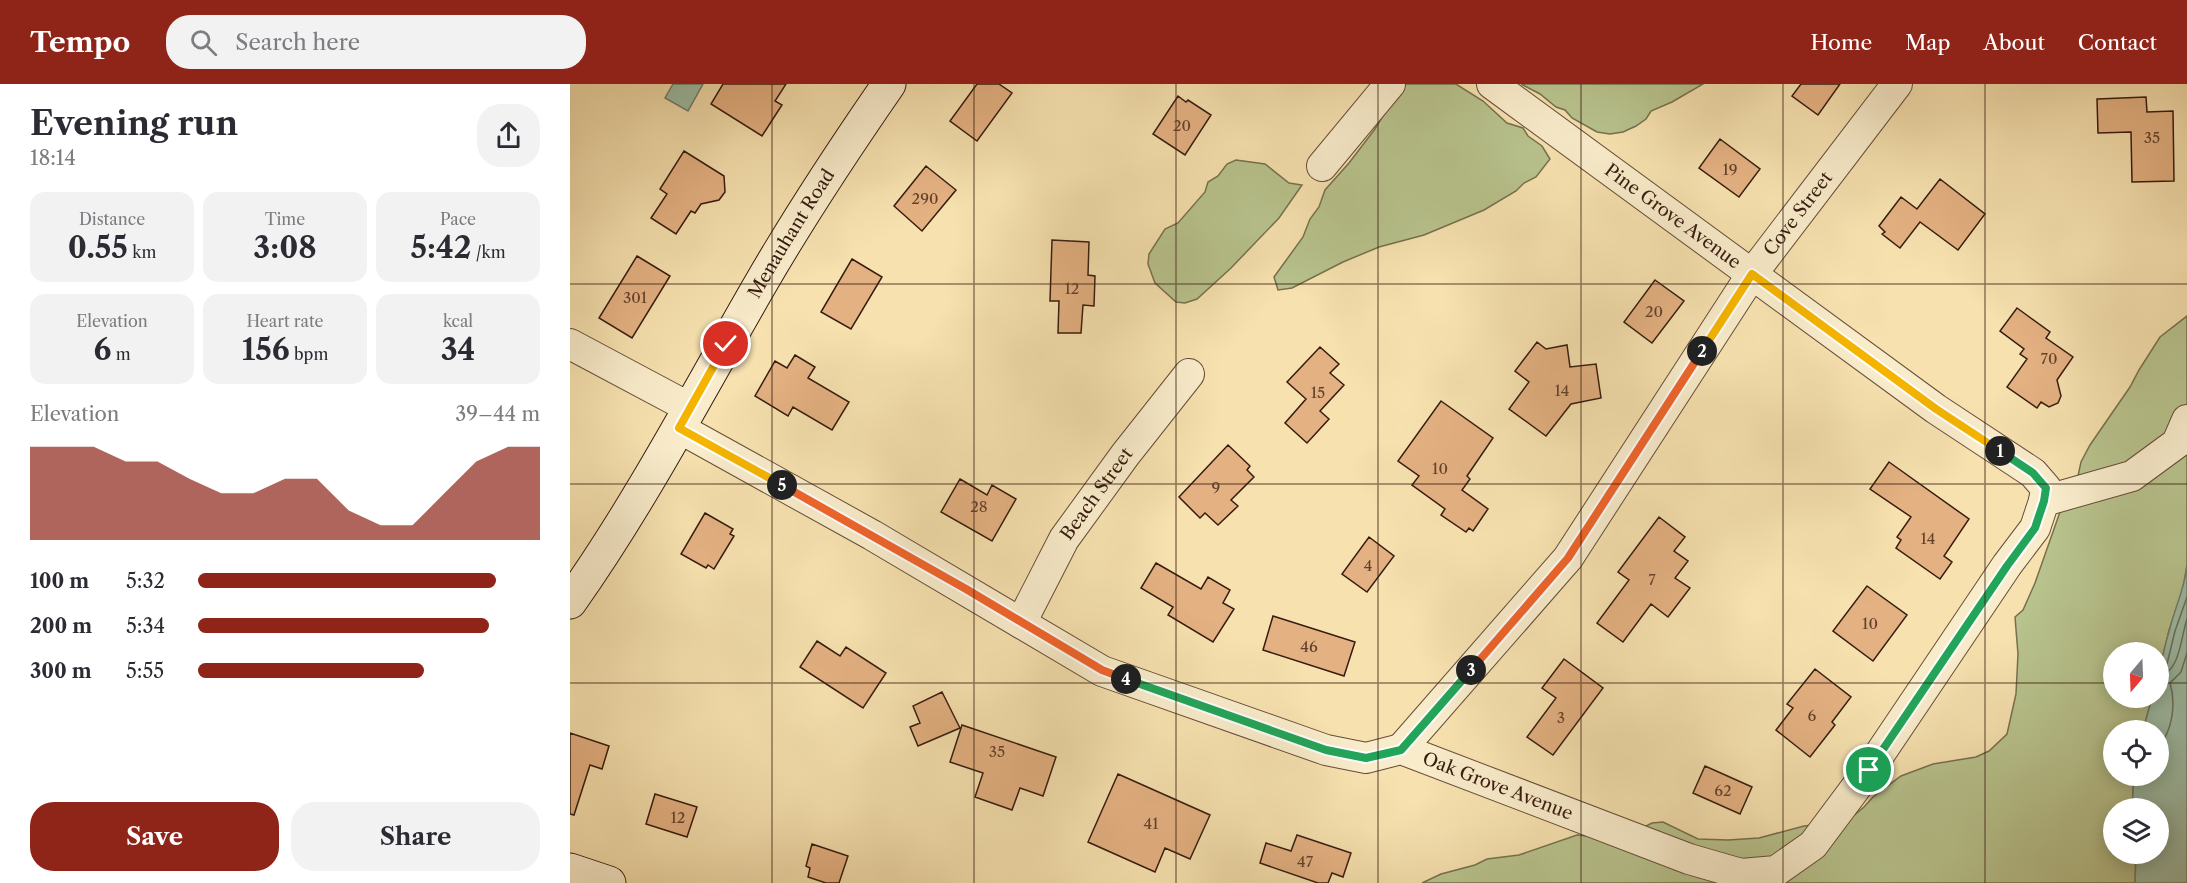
<!DOCTYPE html>
<meta charset="utf-8">
<style>
:root{--surface:#fff;--page:#f2f2f3;--text:#2b2b33;--muted:#7c7c81;--accent:#8f2418}
body{margin:0;font-family:"Libre Caslon Text",serif;background:var(--page);color:var(--text);height:100vh;display:flex;flex-direction:column;font-size:22px;white-space:nowrap}
*{box-sizing:border-box;margin:0}
p{font-size:20px;color:var(--muted)}
.icon{flex:none;width:33px;height:33px;fill:none;stroke:currentColor;stroke-width:2;stroke-linecap:round;stroke-linejoin:round}
.map{position:relative;flex:1;overflow:hidden}
.side{display:flex;flex-direction:column;background:var(--surface);width:570px}
.side>*{flex:none}
.needle{width:39px;rotate:199deg}
.controls{position:absolute;left:1533px;top:558px;display:grid;gap:12px}
.controls a{display:grid;place-items:center;width:66px;height:66px;border-radius:50%;background:var(--surface);box-shadow:0 3px 15px #0003;font-size:30px}
.pin{position:absolute;display:grid;place-items:center;width:51px;height:51px;color:#fff;margin:-26px;border:3px solid #fff;border-radius:50%;box-shadow:0 2px 6px #0007}
.km{position:absolute;width:30px;height:30px;margin:-15px;border-radius:50%;background:#222;color:#fff;font-size:16px;line-height:30px;text-align:center}
.round{display:grid;place-items:center;flex:none;width:63px;height:63px;border-radius:24px;background:var(--page)}
.summary{display:flex;align-items:center;justify-content:space-between;height:102px;padding:0 30px}
h1{font-size:33px;font-weight:800;line-height:45px}
.metrics{display:grid;grid-template-columns:repeat(3,1fr);gap:9px;height:102px;padding:6px 30px}
.metrics div{display:grid;align-content:center;border-radius:15px;background:var(--page);text-align:center}
.metrics b{font-size:30px;font-weight:800}
.metrics small{font-size:16px;font-weight:400}
.metrics p{font-size:16px}
.chart{height:168px;padding:12px 30px}
.chart p{display:flex;justify-content:space-between}
.chart svg{width:100%;height:108px;margin-top:6px;fill:var(--accent);opacity:.7}
.primary-button{display:flex;gap:12px;margin-top:auto;padding:12px 30px}
.primary-button a{flex:1;height:69px;border-radius:24px;background:var(--accent);color:#fff;font-size:24px;font-weight:800;line-height:69px;text-align:center}
.primary-button a+a{background:var(--page);color:var(--text)}
ul{padding:0 30px;list-style:none;font-size:20px}
li{display:grid;grid-template-columns:96px 72px 1fr;align-items:center;height:45px}
li i{height:15px;border-radius:8px;background:var(--accent)}
header{display:flex;align-items:center;gap:36px;box-sizing:border-box;height:84px;padding:0 30px;background:var(--accent);color:#fff}
header strong{font-size:28px}
nav{display:flex;gap:33px;margin-inline-start:auto;font-size:21px}
.search{width:420px;height:54px;background:var(--page);display:flex;align-items:center;gap:15px;box-sizing:border-box;padding:0 21px;border-radius:24px;color:var(--muted);font-size:22px}
main{display:flex;flex:1;min-height:0}
.map>svg:first-child{display:block}
.green{fill:#b8c38d;stroke:#77704e;stroke-width:1.5}
.water{fill:#9dbea8;stroke:#747d6b;stroke-width:1.5}
.lines{fill:none;stroke-linecap:round;stroke-linejoin:round}
.shore{stroke:#6a6d5c;stroke-width:1.5}
.building{fill:#e4b182;stroke:#361c10;stroke-width:1.5}
.street-casing{stroke:#664d38;stroke-width:32}
.secondary-casing{stroke:#361c10;stroke-width:35}
.street{stroke:#f9eccb;stroke-width:30}
.secondary{stroke:#f9eccb;stroke-width:33}
.split-1-casing{stroke:#fff;stroke-width:12}
.split-2-casing{stroke:#fff;stroke-width:12}
.split-3-casing{stroke:#fff;stroke-width:12}
.split-4-casing{stroke:#fff;stroke-width:12}
.split-5-casing{stroke:#fff;stroke-width:12}
.split-6-casing{stroke:#fff;stroke-width:12}
.split-1{stroke:#22a559;stroke-width:8}
.split-2{stroke:#f5b400;stroke-width:8}
.split-3{stroke:#f0652b;stroke-width:8}
.split-4{stroke:#22a559;stroke-width:8}
.split-5{stroke:#f0652b;stroke-width:8}
.split-6{stroke:#f5b400;stroke-width:8}
.grid{fill:none;stroke:#361c10;stroke-width:1.5;stroke-opacity:0.55}
.labels{text-anchor:middle;dominant-baseline:central;stroke-width:6;stroke-linejoin:round;paint-order:stroke}
.number-label{font-size:15px;fill:#62412c}
.street-label{font-size:18px;fill:#361c10;stroke:#f9eccb}
</style>
<header>
<strong>Tempo</strong>
<div class="search"><svg class="icon" aria-label="search" viewBox="0 0 24 24"><circle cx="10" cy="10" r="6"/><path d="M15 15l6 6"/></svg>Search here</div>
<nav><a>Home</a><a>Map</a><a>About</a><a>Contact</a></nav>
</header>
<main>
<section class="side">
<div class="summary"><div><h1>Evening run</h1><p>18:14</p></div><a class="round"><svg class="icon" aria-label="share" viewBox="0 0 24 24"><path d="M12 15V3M7 8l5-5 5 5M5 13v7h14v-7"/></svg></a></div>
<div class="metrics">
<div><p>Distance</p><b>0.55<small> km</small></b></div>
<div><p>Time</p><b>3:08</b></div>
<div><p>Pace</p><b>5:42<small> /km</small></b></div>
</div>
<div class="metrics">
<div><p>Elevation</p><b>6<small> m</small></b></div>
<div><p>Heart rate</p><b>156<small> bpm</small></b></div>
<div><p>kcal</p><b>34</b></div>
</div>
<div class="chart"><p><span>Elevation</span>39–44 m</p>
<svg viewBox="0 0 160 44" preserveAspectRatio="none"><path d="M0 44V6L10 6L20 6L30 12L40 12L50 19L60 25L70 25L80 19L90 19L100 32L110 38L120 38L130 25L140 12L150 6L160 6V44z"/></svg>
</div>
<ul>
<li><b>100 m</b>5:32<i style="width:87%"></i></li>
<li><b>200 m</b>5:34<i style="width:85%"></i></li>
<li><b>300 m</b>5:55<i style="width:66%"></i></li>
</ul>
<div class="primary-button"><a>Save</a><a>Share</a></div>
</section>
<div class="map">
<svg width="1617" height="799" viewBox="0 0 1617 799">
<rect width="100%" height="100%" fill="#f6e1af"/>
<filter id="stains"><feTurbulence type="fractalNoise" baseFrequency=".00333" numOctaves="4"/><feColorMatrix values="0 0 0 0 .2 0 0 0 0 .09 0 0 0 0 .02 0 0 0 .5 -.17"/></filter>
<radialGradient id="worn" r=".72"><stop offset=".6" stop-color="#630" stop-opacity="0"/><stop offset="1" stop-color="#630" stop-opacity=".3"/></radialGradient>
<!-- green -->
<path class="green" d="M832 0H886L913 17 937 39 953 44 958 52 972 62 980 75 966 93 954 99 946 107 914 126 854 151 809 163 773 178 722 204 708 206 704 193 733 153 740 135 749 123 755 106 779 79 805 45Z
M951 0H1133L1102 18 1081 27 1076 35 1066 42 1053 48 1040 50 1027 48 1002 34 995 26 986 23 970 10Z
M666 76 695 80 719 99 732 101 709 134 661 184 627 215 615 219 606 218 585 199 578 180 579 170 595 145 608 139 635 108 638 98 648 92 657 80Z
M1617 232V481L1612 510 1599 546 1589 589 1588 568H1544V614H1582L1573 646H1544V692H1564L1562 724H1544V770H1566L1565 799H852L871 790 905 781 917 775 949 771 1007 751 1017 752 1070 745 1082 739 1093 738 1128 755 1158 756 1189 754 1234 742 1277 737 1294 723 1303 713 1331 692 1363 680 1406 673 1419 667 1437 650 1446 610 1448 570 1445 533 1453 526 1465 499 1497 408 1508 392 1511 378 1520 361 1560 303 1569 286 1590 253Z"/>
<!-- water -->
<path class="water" d="M103 0H133L118 27 95 14Z
M1617 481V799H1565L1566 770H1588V724H1562L1564 692H1588V646H1573L1582 614H1588C1588 589 1593 568 1600 544 1605 523 1615 504 1617 481Z"/>
<g class="lines">
<!-- shore -->
<path class="shore" d="M1588 584 1593 583 1597 580 1605 547 1617 513
M1588 592C1610 590 1611 552 1617 535
M1588 663C1603 647 1606 619 1600 599L1611 588 1617 569"/>
</g>
<!-- building -->
<path class="building" d="M153 0H216L205 17 212 21 192 52 141 20Z
M407 0H429L442 9 407 57 380 37Z
M1231 0H1270L1248 31 1222 12Z
M608 12 616 18 618 16 641 31 615 71 583 50Z
M1576 13 1577 28 1603 27 1604 97 1562 98 1561 48 1528 49 1527 15Z
M1150 55 1190 85 1169 113 1129 84Z
M114 67 154 92 155 108 149 116 131 120 125 129 121 127 106 150 81 134 97 110 90 105Z
M356 82 386 106 352 147 324 122Z
M1370 95 1415 130 1388 166 1350 138 1330 164 1312 150 1315 148 1309 142 1331 113 1347 125Z
M482 156 519 158 518 191 525 192 524 222 513 221 511 249H488L489 217H480Z
M67 172 100 192 62 254 29 234Z
M282 175 312 193 281 245 251 228Z
M1085 196 1114 217 1082 259 1054 238Z
M1447 224 1480 248 1476 254 1503 273 1487 296 1491 312 1488 319 1479 323 1471 318 1467 324 1437 303 1457 275 1450 270 1454 265 1430 247Z
M967 258 976 265 997 261 1000 283 1026 280 1031 314 1001 320 976 352 939 325 959 298 945 287Z
M750 263 769 280 760 289 774 301 750 327 759 335 737 359 715 339 736 315 717 298Z
M225 271 245 283 238 294 279 318 262 346 223 323 218 332 185 312 205 277 217 284Z
M871 317 923 354 897 392 900 395 892 406 918 425 903 447 899 444 896 448 871 431 875 425 842 401 849 392 828 377Z
M658 361 680 382 677 386 684 393 661 416 668 422 648 441 635 429 630 434 609 413Z
M1319 378 1399 435 1374 472 1382 478 1370 495 1326 464 1331 456 1327 453 1341 433 1300 405Z
M390 395 417 411 422 401 446 415 422 457 371 428Z
M135 429 163 445 160 450 164 452 144 485 138 481 136 484 111 470Z
M1089 433 1115 453 1104 467 1118 477 1105 494 1120 504 1098 533 1081 520 1053 558 1027 539 1059 496 1048 488Z
M799 453 824 472 797 508 772 490Z
M586 479 631 505 638 493 660 506 653 519 664 525 643 558 598 531 603 523 571 504Z
M1297 502 1337 531 1303 577 1263 547Z
M703 532 785 558 774 592 693 566Z
M247 557 270 572 276 563 316 589 293 624 230 583Z
M994 575 1033 604 983 671 957 653 986 614 972 604Z
M1245 585 1281 613 1262 638 1265 641 1240 673 1206 646 1223 624 1217 620Z
M372 608 390 644 348 662 340 643 350 639 343 622Z
M392 641 486 673 473 712 450 704 442 726 405 713 413 689 380 678Z
M0 649 39 662 32 685 20 681 4 731 0 730Z
M1135 682 1182 703 1170 730 1123 709Z
M548 690 640 731 620 775 595 764 585 788 518 758Z
M85 710 127 723 117 753 76 740Z
M727 751 781 769 773 793 762 789 758 799H748L690 779 696 759 721 767Z
M242 760 278 772 269 799H256L238 793 240 784 236 782Z"/>
<g class="lines">
<defs>
<g id="street">
<path id="s1" d="M922 0 1366 325 1463 389 1476 404 1474 417"/>
<path d="M752 82 820 0"/>
<path d="M0 260 120 324"/>
<path id="s2" d="M109 344 302 451 532 587 756 666 796 674 831 665 1119 775 1171 790 1206 787 1243 761 1299 686 1437 481 1465 444 1474 417 1562 392 1607 359 1617 336"/>
<path id="s3" d="M451 539 494 455 555 371 619 290"/>
<path id="s4" d="M831 665 998 474 1182 190 1327 0"/>
</g>
<g id="secondary">
<path id="s5" d="M0 518C72 416 129 306 191 199 231 130 274 65 319 0"/>
<path d="M0 786 39 799"/>
</g>
</defs>
<!-- street casing -->
<use href="#street" class="street-casing"/>
<!-- secondary casing -->
<use href="#secondary" class="secondary-casing"/>
<!-- street -->
<use href="#street" class="street"/>
<!-- secondary -->
<use href="#secondary" class="secondary"/>
</g>
<g class="lines">
<defs>
<path id="split-1" d="M1299 686 1437 482 1465 444 1474 417 1476 404 1463 389 1430 367"/>
<path id="split-2" d="M1132 267 1182 190 1366 325 1430 367"/>
<path id="split-3" d="M901 586 998 474 1132 267"/>
<path id="split-4" d="M556 595 756 666 796 674 831 666 901 586"/>
<path id="split-5" d="M212 401 396 505 532 586 556 595"/>
<path id="split-6" d="M156 260 109 344 212 401"/>
</defs>
<!-- split-1 casing -->
<use href="#split-1" class="split-1-casing"/>
<!-- split-2 casing -->
<use href="#split-2" class="split-2-casing"/>
<!-- split-3 casing -->
<use href="#split-3" class="split-3-casing"/>
<!-- split-4 casing -->
<use href="#split-4" class="split-4-casing"/>
<!-- split-5 casing -->
<use href="#split-5" class="split-5-casing"/>
<!-- split-6 casing -->
<use href="#split-6" class="split-6-casing"/>
<!-- split-1 -->
<use href="#split-1" class="split-1"/>
<!-- split-2 -->
<use href="#split-2" class="split-2"/>
<!-- split-3 -->
<use href="#split-3" class="split-3"/>
<!-- split-4 -->
<use href="#split-4" class="split-4"/>
<!-- split-5 -->
<use href="#split-5" class="split-5"/>
<!-- split-6 -->
<use href="#split-6" class="split-6"/>
</g>
<!-- grid -->
<path class="grid" d="M202 0V799M404 0V799M606 0V799M808 0V799M1011 0V799M1213 0V799M1415 0V799M0 200H1617M0 400H1617M0 599H1544M1588 599H1617"/>
<g class="labels">
<!-- number labels -->
<g class="number-label">
<text x="612" y="41">20</text>
<text x="1582" y="53">35</text>
<text x="1160" y="85">19</text>
<text x="355" y="114">290</text>
<text x="502" y="204">12</text>
<text x="65" y="213">301</text>
<text x="1084" y="227">20</text>
<text x="1479" y="274">70</text>
<text x="992" y="306">14</text>
<text x="748" y="308">15</text>
<text x="870" y="384">10</text>
<text x="646" y="403">9</text>
<text x="409" y="422">28</text>
<text x="1358" y="454">14</text>
<text x="798" y="481">4</text>
<text x="1082" y="495">7</text>
<text x="1300" y="539">10</text>
<text x="739" y="562">46</text>
<text x="1242" y="631">6</text>
<text x="991" y="633">3</text>
<text x="427" y="667">35</text>
<text x="1153" y="706">62</text>
<text x="108" y="733">12</text>
<text x="581" y="739">41</text>
<text x="735" y="777">47</text>
</g>
<!-- street labels -->
<g class="street-label">
<text stroke="none"><textPath href="#s4" startOffset="668">Cove Street</textPath></text>
<text stroke="none"><textPath href="#s1" startOffset="224">Pine Grove Avenue</textPath></text>
<text stroke="none"><textPath href="#s5" startOffset="430">Menauhant Road</textPath></text>
<text stroke="none"><textPath href="#s3" startOffset="150">Beach Street</textPath></text>
<text stroke="none"><textPath href="#s2" startOffset="906">Oak Grove Avenue</textPath></text>
</g>
</g>
<rect width="100%" height="100%" filter="url(#stains)"/>
<rect width="100%" height="100%" fill="url(#worn)"/>
</svg>
<div class="controls">
<a><svg class="needle" viewBox="-14 -14 28 28"><path d="M0-13l5 13h-10z" fill="#e53935"/><path d="M0 13l5-13h-10z" fill="#7c7c81"/></svg></a>
<a><svg class="icon" aria-label="locate" viewBox="0 0 24 24"><circle cx="12" cy="12" r="6"/><path d="M12 2v4M12 18v4M2 12h4M18 12h4"/></svg></a>
<a><svg class="icon" aria-label="layers" viewBox="0 0 24 24"><path d="M12 4l9 5-9 5-9-5zM3 14l9 5 9-5"/></svg></a>
</div>
<div class="pin" style="left:1299px;top:686px;background:#1e9e55"><svg class="icon" aria-label="arrive" viewBox="0 0 24 24"><path d="M6 21V4h12l-3 4 3 4H6"/></svg></div>
<div class="pin" style="left:156px;top:260px;background:#d93025"><svg class="icon" aria-label="check" viewBox="0 0 24 24"><path d="M5 12l5 5 9-10"/></svg></div>
<b class="km" style="left:1430px;top:367px">1</b>
<b class="km" style="left:1132px;top:267px">2</b>
<b class="km" style="left:901px;top:586px">3</b>
<b class="km" style="left:556px;top:595px">4</b>
<b class="km" style="left:212px;top:401px">5</b>
</div>
</main>
